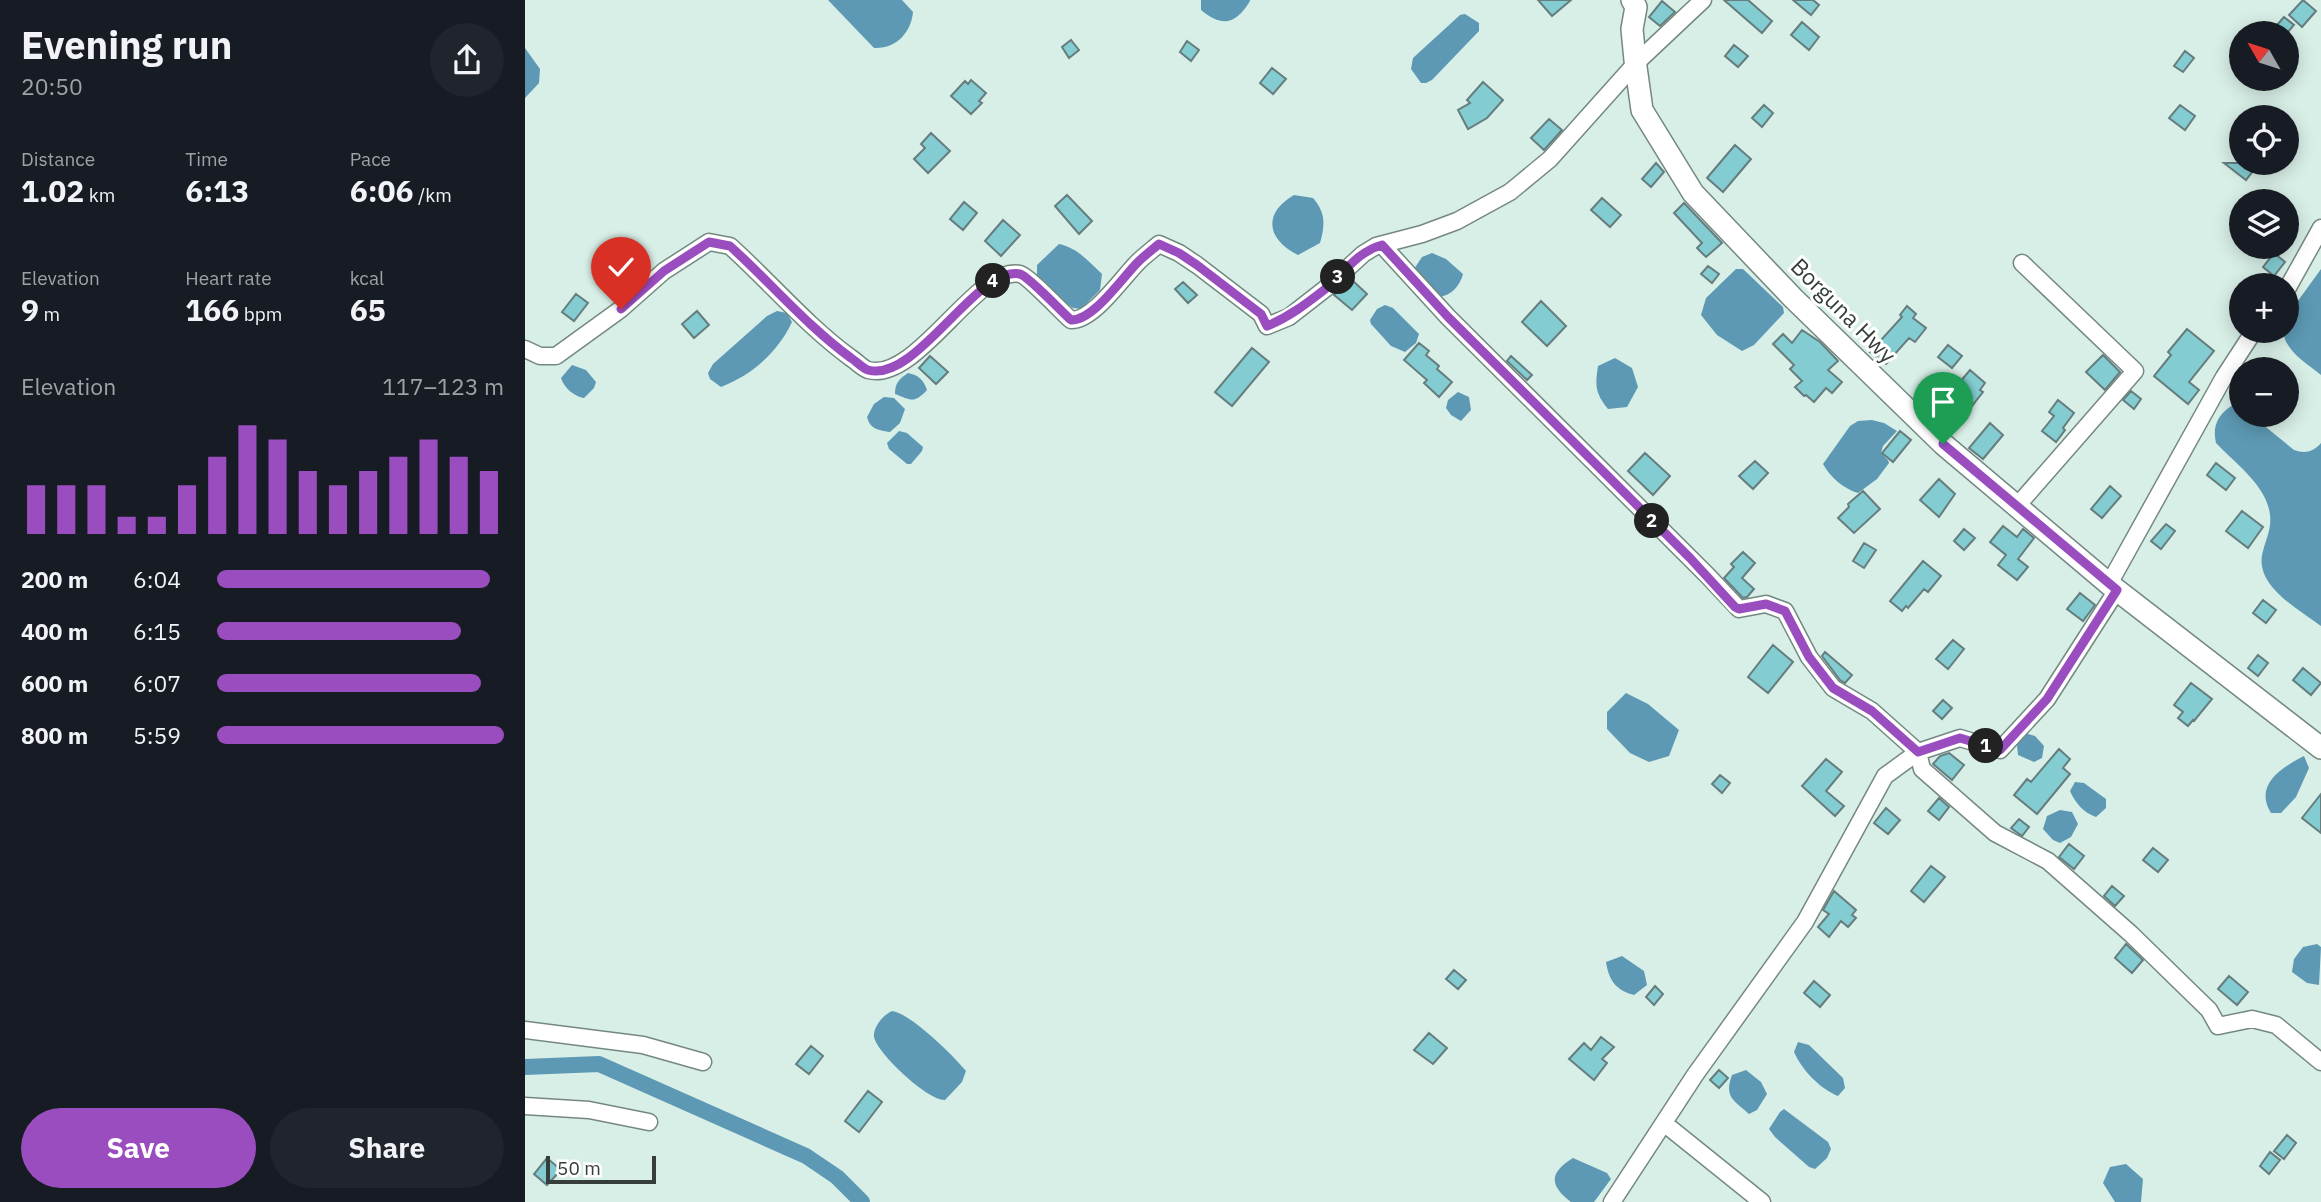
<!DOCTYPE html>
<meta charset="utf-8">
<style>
:root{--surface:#171b24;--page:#20242c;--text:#f1f3f6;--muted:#9ea1a6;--accent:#9a4dbf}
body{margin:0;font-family:"IBM Plex Sans",sans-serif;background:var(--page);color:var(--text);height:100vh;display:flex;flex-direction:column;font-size:26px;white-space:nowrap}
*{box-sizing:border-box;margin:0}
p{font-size:23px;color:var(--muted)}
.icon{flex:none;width:38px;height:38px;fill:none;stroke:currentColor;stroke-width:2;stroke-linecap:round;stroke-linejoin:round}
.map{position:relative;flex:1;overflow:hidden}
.side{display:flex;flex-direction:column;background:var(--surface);width:525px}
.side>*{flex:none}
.needle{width:46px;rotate:309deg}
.buttons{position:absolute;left:1704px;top:21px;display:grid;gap:14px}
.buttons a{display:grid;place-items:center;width:70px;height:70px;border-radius:50%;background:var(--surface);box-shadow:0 4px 18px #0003;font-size:35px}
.scale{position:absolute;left:21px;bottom:18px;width:110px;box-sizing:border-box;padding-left:7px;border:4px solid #353e3b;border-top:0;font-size:19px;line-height:24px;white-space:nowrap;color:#353e3b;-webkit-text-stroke:5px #fff;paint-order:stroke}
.pin{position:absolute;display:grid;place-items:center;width:60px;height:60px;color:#fff;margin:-72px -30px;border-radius:50% 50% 50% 0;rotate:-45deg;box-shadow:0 0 7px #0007}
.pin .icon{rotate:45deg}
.km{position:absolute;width:35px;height:35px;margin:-18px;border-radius:50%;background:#222;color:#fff;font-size:19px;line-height:35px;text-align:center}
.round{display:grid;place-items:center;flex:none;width:74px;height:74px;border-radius:37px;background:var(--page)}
.summary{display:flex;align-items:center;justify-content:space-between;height:119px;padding:0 21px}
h1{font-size:38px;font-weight:700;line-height:52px}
.stats{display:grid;grid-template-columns:repeat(3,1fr);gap:10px;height:119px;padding:7px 21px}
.stats div{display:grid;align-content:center}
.stats b{font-size:30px;font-weight:700}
.stats small{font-size:19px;font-weight:400}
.stats p{font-size:19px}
.chart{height:196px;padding:14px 21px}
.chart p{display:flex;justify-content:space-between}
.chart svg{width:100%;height:126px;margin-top:7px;stroke:var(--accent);stroke-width:6}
.button{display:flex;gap:14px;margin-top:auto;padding:14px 21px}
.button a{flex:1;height:80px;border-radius:42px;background:var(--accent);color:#fff;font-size:28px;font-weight:700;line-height:80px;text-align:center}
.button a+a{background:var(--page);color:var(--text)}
ul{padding:0 21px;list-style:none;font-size:23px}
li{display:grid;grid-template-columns:112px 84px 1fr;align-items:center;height:52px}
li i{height:18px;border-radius:9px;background:var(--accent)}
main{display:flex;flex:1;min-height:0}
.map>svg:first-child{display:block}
.water{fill:#5d99b4}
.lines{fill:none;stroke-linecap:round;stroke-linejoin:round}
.canal{stroke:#5d99b4;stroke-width:16}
.building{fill:#83cdd2;stroke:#667d7e;stroke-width:2}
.minor-casing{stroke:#748881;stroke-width:19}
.tertiary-casing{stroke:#748881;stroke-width:24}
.minor{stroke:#fff;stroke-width:16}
.tertiary{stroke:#fff;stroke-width:21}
.route-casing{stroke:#fff;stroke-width:14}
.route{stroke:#9a4dbf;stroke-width:9}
.labels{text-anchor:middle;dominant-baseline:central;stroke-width:6;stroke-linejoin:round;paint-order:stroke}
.street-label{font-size:23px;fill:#353e3b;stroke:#fff}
</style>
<main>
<section class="side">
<div class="summary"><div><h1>Evening run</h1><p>20:50</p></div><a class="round"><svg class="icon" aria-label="share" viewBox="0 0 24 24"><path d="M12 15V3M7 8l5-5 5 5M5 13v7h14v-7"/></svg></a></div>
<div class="stats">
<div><p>Distance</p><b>1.02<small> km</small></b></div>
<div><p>Time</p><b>6:13</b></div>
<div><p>Pace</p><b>6:06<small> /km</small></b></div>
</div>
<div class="stats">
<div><p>Elevation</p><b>9<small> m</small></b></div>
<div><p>Heart rate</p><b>166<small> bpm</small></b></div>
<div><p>kcal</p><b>65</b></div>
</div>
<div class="chart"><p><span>Elevation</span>117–123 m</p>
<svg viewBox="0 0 160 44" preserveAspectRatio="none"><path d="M5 44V27M15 44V27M25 44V27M35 44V38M45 44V38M55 44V27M65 44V17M75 44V6M85 44V11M95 44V22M105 44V27M115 44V22M125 44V17M135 44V11M145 44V17M155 44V22"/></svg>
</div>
<ul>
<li><b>200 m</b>6:04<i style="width:95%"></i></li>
<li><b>400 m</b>6:15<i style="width:85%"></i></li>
<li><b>600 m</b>6:07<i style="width:92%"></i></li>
<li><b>800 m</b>5:59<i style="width:100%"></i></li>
</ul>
<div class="button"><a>Save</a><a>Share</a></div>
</section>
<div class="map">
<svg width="1796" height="1202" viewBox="0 0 1796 1202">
<rect width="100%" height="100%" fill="#d8efe7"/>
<!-- water -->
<path class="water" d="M303 0H377L388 12C386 33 371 49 349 48Z
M676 0H725V1C711 24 698 28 676 10Z
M940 14 954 23V31L907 80 901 83H896L886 69 888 58 935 15Z
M0 48 15 69 14 83 0 98Z
M769 195 788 198C801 213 800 225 795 243L773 255C741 239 738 213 769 195Z
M534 244C553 248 564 262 577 274L575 290 556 309 548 308 512 284V265Z
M907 253 921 259 938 274C935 286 926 296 913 297L887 272 897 257Z
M1218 269 1258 307 1259 313 1229 345 1217 351 1192 335 1176 315 1181 298 1211 269Z
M1796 269V375C1781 363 1760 351 1758 331H1762V316Z
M860 305 868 308 894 334 891 343 880 352 866 346 846 324 845 320 852 309Z
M252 311 262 313 267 322C253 352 227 375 196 387L185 379 183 373 188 364 242 316Z
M1090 358 1107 368 1113 387 1102 407 1083 409C1070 393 1070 385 1073 366Z
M47 365 61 370 71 382 69 388 59 398C50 397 39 388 36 378Z
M383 373C393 375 399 380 402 390 389 404 386 400 370 394 370 383 374 379 383 373Z
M933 392 944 397 946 410 936 421 926 415 921 408 923 400Z
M359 397 369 398 380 409 375 423 365 432C353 430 345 429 342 417L349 404Z
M1708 405 1717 408V415H1726L1769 450C1780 454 1788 452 1796 443V626C1772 608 1728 585 1738 551 1742 536 1748 526 1744 509 1738 483 1709 462 1691 443 1687 426 1693 414 1708 405Z
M1347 420 1359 423 1372 431 1358 446 1356 453 1363 460 1364 463 1352 479 1333 493C1319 489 1305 477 1298 464L1325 426 1333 421Z
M374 431 382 433 398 447 397 451 386 464H382L364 449 362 443Z
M1101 693 1123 704 1154 730 1144 756 1124 762 1105 753 1082 729V712Z
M1500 733 1510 736 1519 746 1517 758 1509 762 1493 755 1492 745Z
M1779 756 1784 768 1771 797 1756 813H1746C1729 786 1755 768 1779 756Z
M1550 782 1559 783 1581 799V808L1571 817C1558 812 1551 804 1545 791Z
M1535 810 1547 812 1553 824 1546 837 1535 843 1528 840 1518 829 1522 816Z
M1792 944 1796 947 1794 985 1782 983 1767 972 1769 959 1778 947Z
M1097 956 1119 971 1122 985 1109 995C1091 990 1084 981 1081 962Z
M367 1011C385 1013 429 1056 441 1071L437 1082 420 1100C403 1101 352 1053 349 1037 348 1027 358 1015 367 1011Z
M1273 1042 1284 1045 1318 1078 1320 1088 1313 1096C1294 1088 1277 1070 1269 1052Z
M1221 1070 1236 1082 1242 1094 1232 1110 1224 1114C1208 1100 1199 1097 1207 1075Z
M1259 1109 1303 1142 1306 1149 1302 1158 1290 1169 1284 1167 1250 1137 1244 1129 1255 1112Z
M1048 1158 1082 1173 1086 1179 1069 1202H1046C1024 1185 1024 1173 1048 1158Z
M1601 1164 1618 1179 1616 1202H1590L1578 1183 1585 1167Z"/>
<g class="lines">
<!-- canal -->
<path class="canal" d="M0 1067 74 1064 281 1156 312 1177 337 1202"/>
</g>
<!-- building -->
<path class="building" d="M1013 0H1046L1027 16Z
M1199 0H1223L1247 21 1237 33Z
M1268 0H1288L1294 5 1286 15Z
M1778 0 1791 11 1777 27 1764 15Z
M1137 1 1150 12 1135 26 1124 17Z
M1759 17 1769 25 1762 33H1745Z
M1277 22 1294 37 1284 50 1266 35Z
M546 40 554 50 544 58 537 47Z
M662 41 674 50 666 61 655 52Z
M1209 45 1223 56 1213 67 1200 56Z
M1660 51 1669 58 1658 72 1649 66Z
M747 68 761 79 748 94 735 83Z
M446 80 461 93 454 101 457 103 446 114 426 96 440 81 443 84Z
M958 82 978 100 962 118 943 129 933 110 945 103 942 100Z
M1239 105 1248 113 1237 127 1227 118Z
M1655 105 1670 116 1660 130 1644 118Z
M1024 119 1037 130 1019 150 1006 138Z
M406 133 425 151 403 173 389 159 400 148 396 144Z
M1210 145 1226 159 1198 192 1182 178Z
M1131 163 1139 172 1126 187 1117 179Z
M1699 163H1734L1721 180Z
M542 195 567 221 554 234 530 206Z
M1077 198 1096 215 1085 227 1066 210Z
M439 202 452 213 438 230 425 219Z
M1159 203 1197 243 1181 257 1172 248 1177 243 1149 213Z
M478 220 495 235 476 256 460 241Z
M1749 253 1760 262 1749 276 1738 267Z
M1183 266 1194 274 1187 283 1176 274Z
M826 279 842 294 827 310 809 295Z
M658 282 672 295 663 303 650 289Z
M51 294 63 303 49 321 37 312Z
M1016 301 1041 326 1022 346 997 322Z
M1382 306 1391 314 1388 318 1401 328 1390 342 1384 338 1361 364 1345 352 1377 317 1375 315Z
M172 311 184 325 169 338 157 324Z
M1662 329 1689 351 1664 382 1674 390 1663 404 1629 376 1646 355 1643 352Z
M1277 330 1295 342 1313 361 1303 370 1317 382 1307 393 1301 388 1289 402 1281 395 1279 396 1270 387 1277 381 1265 369 1269 365 1248 344 1258 334 1267 343Z
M894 343 904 351 901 355 914 366 912 369 927 382 914 397 899 383 902 380 879 360Z
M1423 345 1437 356 1427 368 1413 357Z
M727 348 744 362 707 406 690 392Z
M1578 355 1595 372 1580 390 1561 372Z
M405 356 423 372 411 384 394 368Z
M986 356 1007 375 1002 380 982 361Z
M1445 370 1460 383 1455 390 1458 392 1443 411 1424 395Z
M1606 391 1616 399 1609 409 1598 400Z
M1533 400 1549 413 1538 428 1540 430 1531 442 1517 431 1529 416 1524 412Z
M1465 423 1478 435 1458 459 1444 448Z
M1375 431 1386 440 1368 462 1357 453Z
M1120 453 1145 476 1128 495 1103 471Z
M1230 461 1243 473 1228 489 1214 476Z
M1691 463 1710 478 1701 490 1682 475Z
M1414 479 1430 494 1414 517 1395 500Z
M1585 486 1596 496 1577 518 1566 509Z
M1338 491 1355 509 1329 533 1313 518 1324 507 1323 504Z
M1717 511 1738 527 1723 548 1701 531Z
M1641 524 1650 531 1636 549 1626 541Z
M1478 526 1492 537 1498 529 1509 538 1493 559 1503 567 1492 580 1473 565 1481 555 1465 542Z
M1439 529 1450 538 1439 550 1429 541Z
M1339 543 1351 550 1339 568 1328 561Z
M1218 552 1230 563 1217 578 1229 589 1222 597 1218 598 1199 578 1209 567 1206 564Z
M1398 561 1416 576 1403 592 1399 589 1383 608 1381 606 1377 611 1365 601Z
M1555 593 1570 605 1558 621 1542 609Z
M1738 600 1751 610 1741 623 1728 613Z
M1428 640 1439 649 1423 669 1411 659Z
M1248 645 1268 662 1243 693 1223 677Z
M1300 652 1327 675 1320 683 1315 680 1297 656Z
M1733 655 1743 663 1733 676 1723 668Z
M1778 668 1796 683 1786 695 1768 680Z
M1666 683 1687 699 1669 721 1668 720 1663 726 1653 718 1658 712 1649 705Z
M1418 700 1427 708 1417 719 1408 711Z
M1534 749 1545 759 1538 768 1545 774 1512 814 1489 795 1502 779 1506 782Z
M1424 753 1439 765 1427 780 1408 764 1415 756Z
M1301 759 1317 772 1301 791 1319 806 1310 816 1277 786Z
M1195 775 1205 783 1197 793 1187 784Z
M1796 794V833L1777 818Z
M1414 798 1424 807 1414 820 1403 811Z
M1361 808 1375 820 1363 834 1349 823Z
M1494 819 1504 827 1497 836 1486 828Z
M1544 844 1559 856 1549 869 1534 857Z
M1628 848 1643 860 1633 872 1618 860Z
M1406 866 1420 877 1399 902 1386 891Z
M1587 886 1599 896 1590 906 1579 896Z
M1309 891 1331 910 1327 915 1331 918 1323 927 1316 921 1304 937 1293 927 1304 914 1298 910Z
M1601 944 1618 960 1607 973 1590 958Z
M929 970 941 980 933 989 921 979Z
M1704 976 1723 992 1712 1005 1693 989Z
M1289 981 1305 995 1295 1007 1279 993Z
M1130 986 1138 994 1129 1005 1121 997Z
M904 1033 922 1048 908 1064 889 1050Z
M1076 1037 1089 1047 1077 1059 1082 1063 1069 1080 1044 1059 1059 1043 1066 1050Z
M286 1046 298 1056 284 1074 271 1064Z
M1194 1070 1203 1078 1194 1088 1185 1080Z
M343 1091 357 1102 334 1132 320 1121Z
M1762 1135 1771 1143 1759 1159 1749 1151Z
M1745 1152 1755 1160 1744 1174 1735 1166Z
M22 1158 36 1170 22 1185 9 1174Z"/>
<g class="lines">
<defs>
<path id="minor" d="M857 245 923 317 1183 576 1214 609 1241 604 1260 611 1284 657 1308 688 1347 711 1393 752 1397 769 1470 833 1523 861 1606 934 1684 1010 1693 1026 1727 1019 1751 1025 1796 1062
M1762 289 1796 228
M0 349 15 356H31L96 309 139 271 184 242 205 246C245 282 282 326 326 358 331 361 337 368 343 370 391 384 453 264 495 274 503 276 537 312 546 320 568 321 597 278 613 262 619 256 627 250 634 244L654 253 672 265 736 314 742 326 764 317 800 289 838 254 851 246 897 234 932 221 985 192 1025 159 1110 64 1178 0
M1492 506 1610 371 1497 263
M1584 584 1699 377 1729 331
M0 1030 118 1045 178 1062
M0 1106 64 1110 124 1122
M1140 1124 1237 1202
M1087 1202 1170 1075 1280 922 1360 776 1393 752 1435 738 1475 750 1522 699 1592 590"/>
<path id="tertiary" d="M1107 0 1111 7 1107 29 1110 60 1117 110 1168 193 1268 298 1418 444 1584 584 1796 748"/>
</defs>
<!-- minor casing -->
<use href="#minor" class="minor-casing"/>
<!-- tertiary casing -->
<use href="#tertiary" class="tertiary-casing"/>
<!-- minor -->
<use href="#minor" class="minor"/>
<!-- tertiary -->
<use href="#tertiary" class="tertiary"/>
</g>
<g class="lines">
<defs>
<path id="route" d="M96 309 139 271 184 242 205 246C245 282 282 326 326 358 331 361 337 368 343 370 391 384 453 264 495 274 503 276 537 312 546 320 568 321 597 278 613 262 619 256 627 250 634 244L654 253 672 265 736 314 742 326C764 317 781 304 799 290 817 275 833 251 857 245L923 317 1165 558 1210 607 1214 609 1241 604 1260 611 1284 657 1308 688 1347 711 1393 752 1435 738 1475 750 1522 699 1592 590 1418 444"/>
</defs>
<!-- route casing -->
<use href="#route" class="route-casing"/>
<!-- route -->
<use href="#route" class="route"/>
</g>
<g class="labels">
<!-- street labels -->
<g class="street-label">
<text transform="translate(1319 310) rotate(45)">Borguna Hwy</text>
</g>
</g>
</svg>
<div class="buttons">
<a><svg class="needle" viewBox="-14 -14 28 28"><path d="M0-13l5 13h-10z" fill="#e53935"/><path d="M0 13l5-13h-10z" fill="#9ea1a6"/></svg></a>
<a><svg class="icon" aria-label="locate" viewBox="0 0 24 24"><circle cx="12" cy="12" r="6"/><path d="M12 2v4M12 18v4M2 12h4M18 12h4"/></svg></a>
<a><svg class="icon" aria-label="layers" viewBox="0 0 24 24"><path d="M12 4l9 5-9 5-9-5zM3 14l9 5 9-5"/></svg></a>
<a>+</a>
<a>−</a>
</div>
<div class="scale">50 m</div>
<div class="pin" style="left:1418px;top:444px;background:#1e9e55"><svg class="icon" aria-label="arrive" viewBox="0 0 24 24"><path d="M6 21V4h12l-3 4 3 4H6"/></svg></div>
<div class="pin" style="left:96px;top:309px;background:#d93025"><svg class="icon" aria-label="check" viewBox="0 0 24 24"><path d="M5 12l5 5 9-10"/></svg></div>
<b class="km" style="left:1461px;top:746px">1</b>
<b class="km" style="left:1127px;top:521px">2</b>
<b class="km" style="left:813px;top:277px">3</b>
<b class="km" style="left:468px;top:281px">4</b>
</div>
</main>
